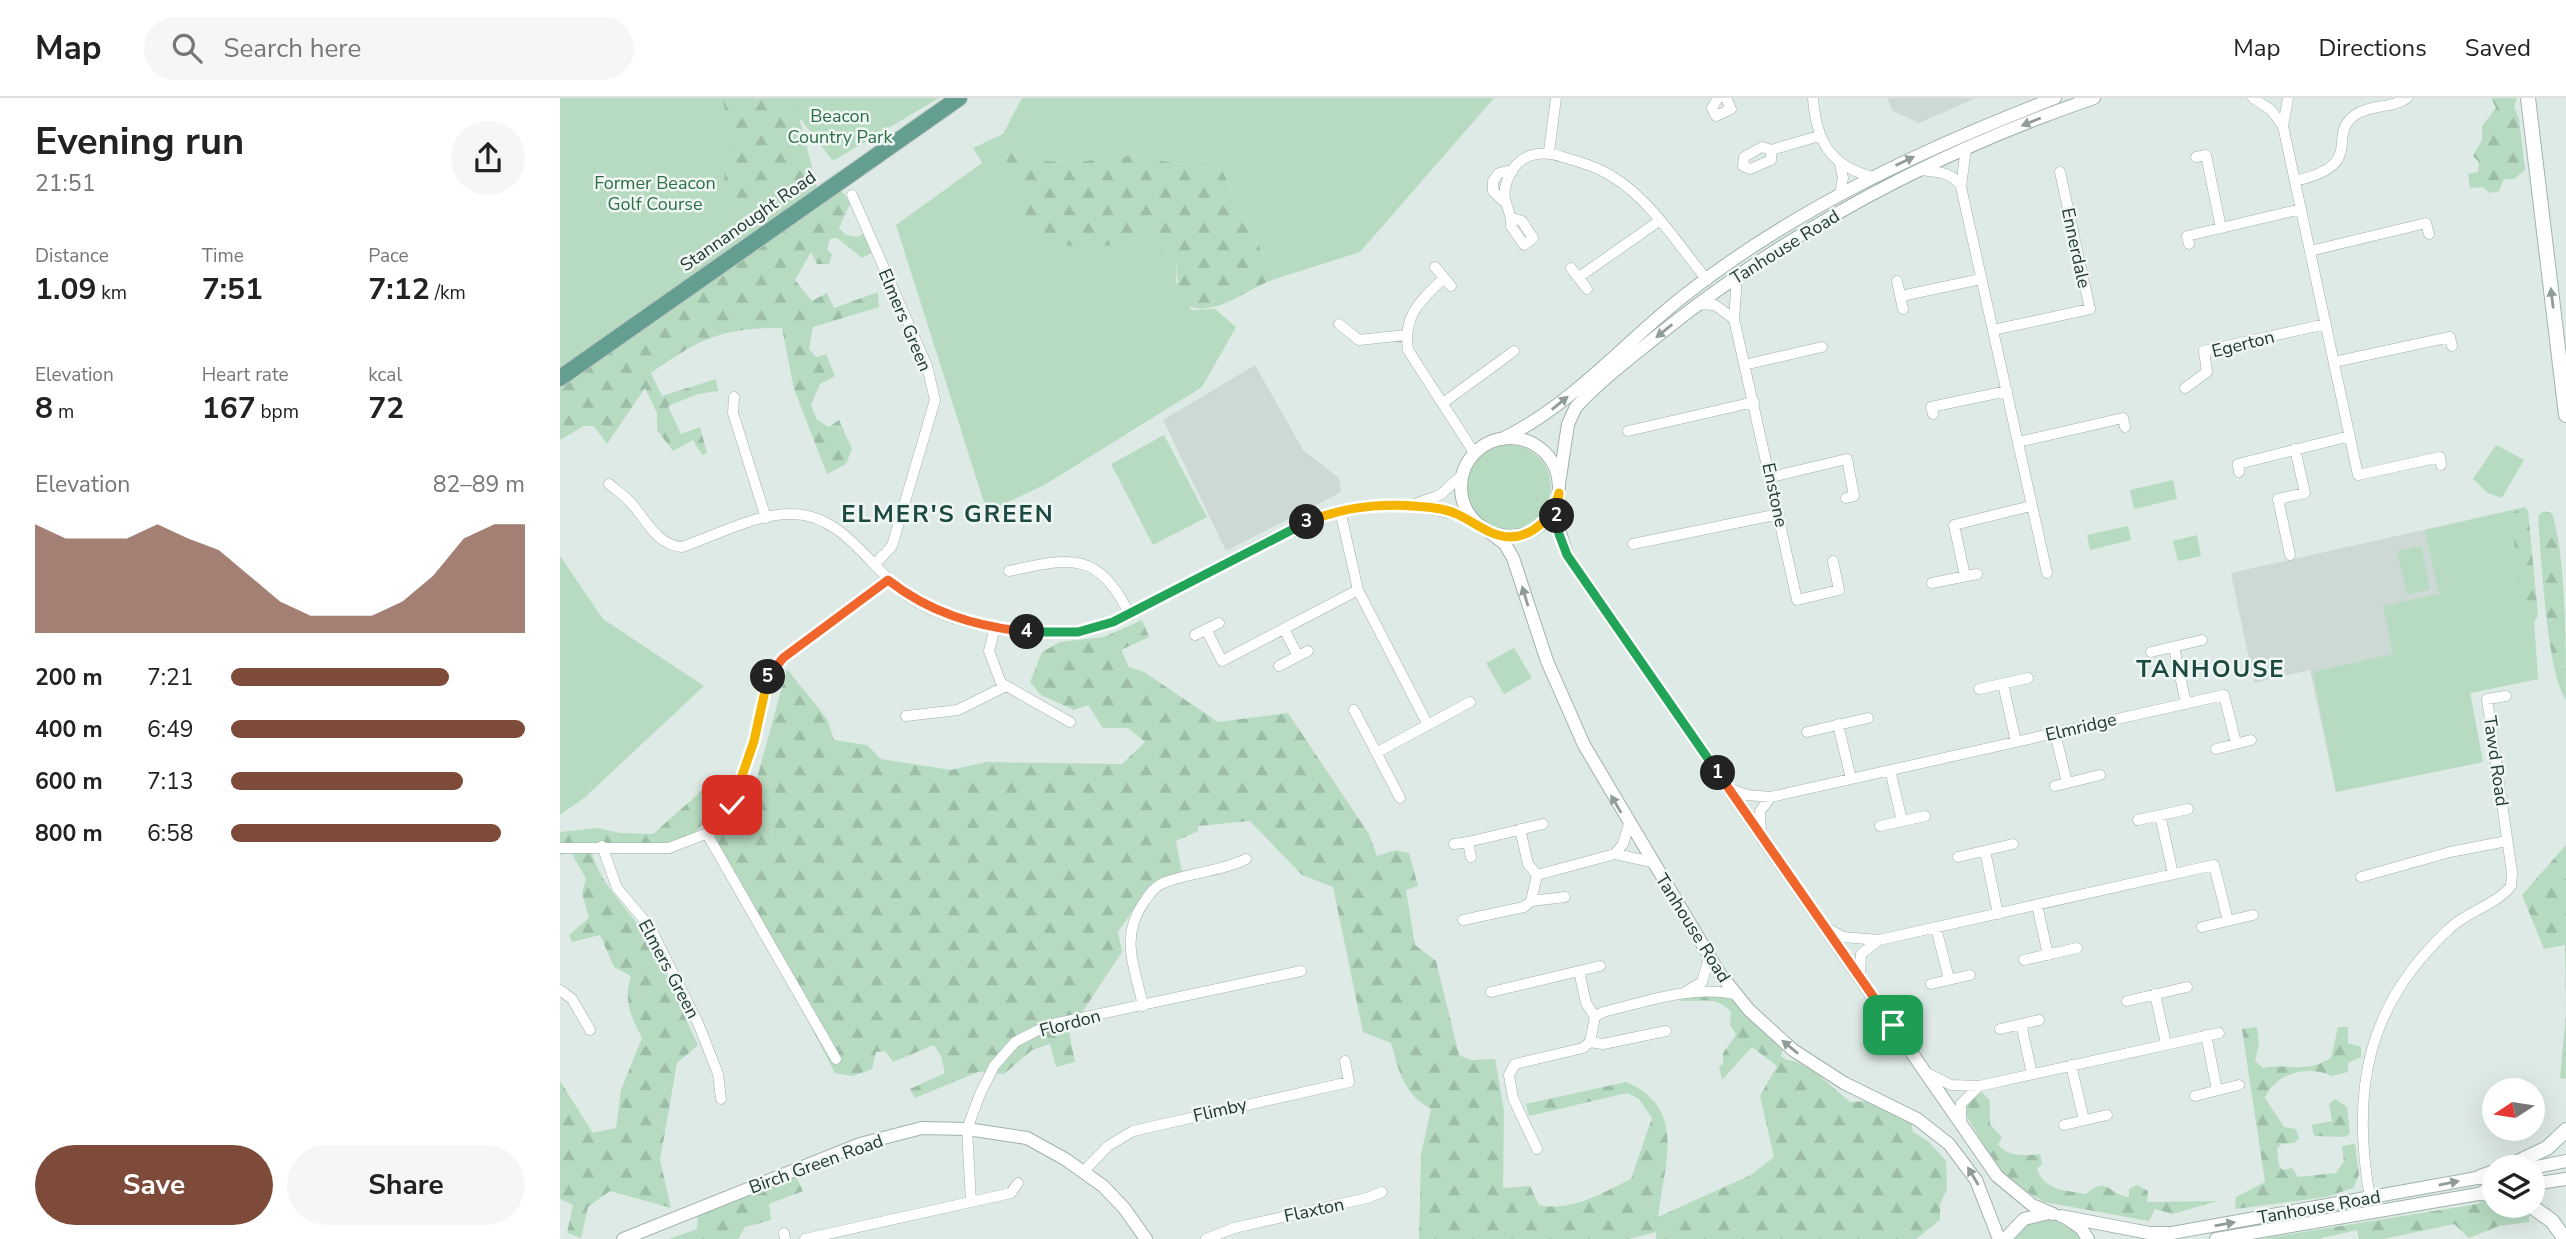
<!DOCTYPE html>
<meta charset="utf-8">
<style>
:root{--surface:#fff;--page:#f6f6f6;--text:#222;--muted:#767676;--line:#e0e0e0;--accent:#7e4b3a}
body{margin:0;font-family:"Nunito Sans",sans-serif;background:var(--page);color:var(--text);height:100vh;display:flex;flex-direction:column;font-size:26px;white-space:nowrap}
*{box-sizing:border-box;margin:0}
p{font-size:23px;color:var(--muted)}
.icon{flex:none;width:38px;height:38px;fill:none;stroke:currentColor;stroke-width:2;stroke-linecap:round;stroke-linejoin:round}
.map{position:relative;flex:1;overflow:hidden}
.sheet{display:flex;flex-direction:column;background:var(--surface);width:560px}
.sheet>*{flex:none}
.needle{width:46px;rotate:258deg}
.controls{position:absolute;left:1922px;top:980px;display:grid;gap:14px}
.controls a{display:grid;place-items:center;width:63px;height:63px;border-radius:50%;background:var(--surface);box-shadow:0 7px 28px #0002;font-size:35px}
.pin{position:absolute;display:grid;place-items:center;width:60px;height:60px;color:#fff;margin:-30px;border-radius:14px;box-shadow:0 4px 10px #0006}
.km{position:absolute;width:35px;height:35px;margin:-18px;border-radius:50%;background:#222;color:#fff;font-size:19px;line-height:35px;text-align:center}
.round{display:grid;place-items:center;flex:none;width:74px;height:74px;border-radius:37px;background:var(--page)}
.overview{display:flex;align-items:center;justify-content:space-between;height:119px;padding:0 35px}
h1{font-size:38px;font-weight:700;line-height:52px}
.metrics{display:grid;grid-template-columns:repeat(3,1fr);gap:10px;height:119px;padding:7px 35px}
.metrics div{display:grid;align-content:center}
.metrics b{font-size:30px;font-weight:700}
.metrics small{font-size:19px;font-weight:400}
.metrics p{font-size:19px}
.chart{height:196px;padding:14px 35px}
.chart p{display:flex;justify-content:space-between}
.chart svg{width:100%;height:126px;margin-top:7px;fill:var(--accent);opacity:.7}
.cta{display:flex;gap:14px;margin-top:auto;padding:14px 35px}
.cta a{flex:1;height:80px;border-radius:42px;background:var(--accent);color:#fff;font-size:28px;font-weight:700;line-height:80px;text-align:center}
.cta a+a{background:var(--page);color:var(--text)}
ul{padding:0 35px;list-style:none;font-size:23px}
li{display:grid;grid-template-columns:112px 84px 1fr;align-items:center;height:52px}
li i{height:18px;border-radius:9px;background:var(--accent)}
header{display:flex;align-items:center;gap:42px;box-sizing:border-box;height:98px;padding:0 35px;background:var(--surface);border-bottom:2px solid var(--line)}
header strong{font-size:33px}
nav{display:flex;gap:38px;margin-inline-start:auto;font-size:24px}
.search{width:490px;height:63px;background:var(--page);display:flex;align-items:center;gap:18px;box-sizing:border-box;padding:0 24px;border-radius:38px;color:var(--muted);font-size:26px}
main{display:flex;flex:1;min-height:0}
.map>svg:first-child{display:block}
.built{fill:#cdd9d4}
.green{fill:#b7dbc1}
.forest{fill:url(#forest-firs)}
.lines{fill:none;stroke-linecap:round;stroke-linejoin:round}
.minor-casing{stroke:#a1b1ac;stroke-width:11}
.tertiary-casing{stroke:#a1b1ac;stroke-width:14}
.secondary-casing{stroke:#9eb5ad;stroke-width:16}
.primary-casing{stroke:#bcc4c2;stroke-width:18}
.minor{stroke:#fff;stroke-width:10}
.tertiary{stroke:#fff;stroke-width:12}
.secondary{stroke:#fff;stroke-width:14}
.primary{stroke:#649e90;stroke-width:16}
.oneway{fill:#909c98}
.split-1-casing{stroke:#fff;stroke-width:14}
.split-2-casing{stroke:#fff;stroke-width:14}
.split-3-casing{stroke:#fff;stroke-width:14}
.split-4-casing{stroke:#fff;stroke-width:14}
.split-5-casing{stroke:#fff;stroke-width:14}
.split-6-casing{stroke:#fff;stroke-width:14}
.split-1{stroke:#f0652b;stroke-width:9}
.split-2{stroke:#22a559;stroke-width:9}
.split-3{stroke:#f5b400;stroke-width:9}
.split-4{stroke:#22a559;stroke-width:9}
.split-5{stroke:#f0652b;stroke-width:9}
.split-6{stroke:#f5b400;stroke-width:9}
.labels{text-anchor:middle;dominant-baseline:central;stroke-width:5;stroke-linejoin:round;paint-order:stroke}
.park-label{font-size:18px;fill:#2c6f46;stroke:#eff6f3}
.street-label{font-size:18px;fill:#203932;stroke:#eff6f3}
.district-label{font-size:24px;font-weight:bold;letter-spacing:2px;fill:#1d4a40;stroke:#eff6f3}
</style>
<header>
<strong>Map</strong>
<div class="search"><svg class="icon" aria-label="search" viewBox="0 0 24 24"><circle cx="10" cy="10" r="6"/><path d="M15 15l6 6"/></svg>Search here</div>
<nav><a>Map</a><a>Directions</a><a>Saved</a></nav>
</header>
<main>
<section class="sheet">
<div class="overview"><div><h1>Evening run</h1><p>21:51</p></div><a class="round"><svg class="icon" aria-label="share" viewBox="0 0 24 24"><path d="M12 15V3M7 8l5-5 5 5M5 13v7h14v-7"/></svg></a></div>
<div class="metrics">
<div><p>Distance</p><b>1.09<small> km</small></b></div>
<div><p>Time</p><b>7:51</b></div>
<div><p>Pace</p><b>7:12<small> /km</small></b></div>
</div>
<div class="metrics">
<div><p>Elevation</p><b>8<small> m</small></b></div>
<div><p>Heart rate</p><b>167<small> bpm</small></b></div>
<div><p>kcal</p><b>72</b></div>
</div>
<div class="chart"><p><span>Elevation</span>82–89 m</p>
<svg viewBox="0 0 160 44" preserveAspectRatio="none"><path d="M0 44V6L10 11L20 11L30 11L40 6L50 11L60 15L70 24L80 33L90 38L100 38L110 38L120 33L130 24L140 11L150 6L160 6V44z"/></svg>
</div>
<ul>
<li><b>200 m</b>7:21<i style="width:74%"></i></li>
<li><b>400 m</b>6:49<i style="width:100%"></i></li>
<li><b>600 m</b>7:13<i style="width:79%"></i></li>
<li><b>800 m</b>6:58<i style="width:92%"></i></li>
</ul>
<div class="cta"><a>Save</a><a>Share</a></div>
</section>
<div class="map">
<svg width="2006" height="1141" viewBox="0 0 2006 1141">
<defs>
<pattern id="forest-firs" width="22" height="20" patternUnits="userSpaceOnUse" patternTransform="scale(1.75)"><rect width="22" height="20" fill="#b7dbc1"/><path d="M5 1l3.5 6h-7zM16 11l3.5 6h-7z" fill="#9dbda6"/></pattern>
</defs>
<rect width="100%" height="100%" fill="#deeae5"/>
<!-- built -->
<path class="built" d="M1327 0H1416L1359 25 1333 13Z
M695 267 743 352 779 380 781 394 666 453 603 322Z
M1966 409 1978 581 1910 595 1923 664 1776 694 1750 572 1694 585 1671 475Z"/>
<!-- green -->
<path class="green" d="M0 0H379L273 63 239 19 259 96 0 280Z
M462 0H934L800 154 715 181 662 72 569 58 516 64 483 63 452 54 445 58 473 128 485 138 593 141 617 160 616 184 631 212 655 211 676 229 642 289 486 386 427 414 336 127 422 65 413 50 443 36Z
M604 337 647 419 593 447 551 366Z
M1936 347 1964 362 1942 400 1928 395 1913 381Z
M907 389a42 42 0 1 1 84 0a42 42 0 1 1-84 0Z
M1613 382 1617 401 1574 411 1570 392Z
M1966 409 1978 581 1910 595 1923 664 1776 694 1753 574 1833 556 1823 508 1879 496 1865 432Z
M1568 428 1571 442 1530 452 1527 437Z
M1637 437 1641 458 1618 463 1613 443Z
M1861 448 1870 491 1847 497 1837 453Z
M0 458 43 521 144 588 24 700 0 717Z
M954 550 972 580 944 596 926 565Z
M1491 1120 1516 1132 1523 1141H1450L1463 1126Z"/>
<!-- forest -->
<path class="forest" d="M162 0H226L238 16 244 83 196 111 163 90 170 32Z
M1931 0H1957L1954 9 1959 21 1965 72 1954 81H1944L1939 93 1930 95 1923 89 1910 90 1908 76 1918 74 1919 64 1913 58 1922 42V28L1936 10Z
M452 54 483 63 516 64 569 58 662 72 715 181C683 192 651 225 618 203L617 160 593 141C557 145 502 162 474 129 459 112 453 80 445 58Z
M282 93 290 106 279 130 286 137 298 139 311 130 319 151 302 160 277 140 270 141 267 152 272 156 269 166H257L251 154 235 182 252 203 267 195 274 210 318 194 319 209 253 229 249 251 256 259 266 256 275 278 260 286 251 307 257 322 269 329 279 322 292 351 286 366 267 376 234 291 222 230C162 229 139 241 91 275L102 298 156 281 158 293 138 296 108 308 121 336 140 329 147 355 142 357 133 342 113 353 97 332V315L85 290 47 346 34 328H24L0 342V288L135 187 267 96Z
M1959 412H1968L1978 517 1974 525H1967L1960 516 1952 415Z
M1983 413 1992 415C2006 457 2006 551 2006 602 1987 575 1981 457 1978 419Z
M582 522 589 539 561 552 569 569 584 574 658 624 728 615 809 736 817 758 836 752 849 755 858 788 846 792 855 847 876 863 899 957 910 962 935 961 944 1013 943 1090 970 1088 979 1107C1012 1114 1042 1095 1071 1081L1092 1020 1079 1001 1067 995 969 1018 966 1006 1066 984C1128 1011 1104 1065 1098 1119L1191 1077 1214 1059 1200 998 1217 968 1192 949 1162 982 1159 968 1163 966V955L1176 937 1170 927 1171 914C1156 897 1142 904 1121 903L1119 892 1174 897 1223 950 1221 958C1227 964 1234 962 1241 966 1260 976 1274 991 1290 1004L1310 1003 1351 1025 1353 1034 1369 1044 1386 1063 1387 1091 1380 1106V1122L1356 1141H1096V1134L1069 1141H859L861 1057 871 1011C844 996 839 974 831 945L803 934 773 789 742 777 690 723 638 728V733L616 743 622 775 591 786 558 834 562 854 509 934 515 964 496 969 490 946 472 952 444 976 418 974 355 1000 350 991 385 975 381 958 374 947 333 964 325 953 316 954 312 971 293 978 275 975 153 741 174 720 194 691 227 571 267 621 274 642 307 647 321 661 391 672 426 664 562 666 585 644 568 630H543L528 607 514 612 481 597 470 584 482 554 500 544 544 539Z
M156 680 171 697 136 733 116 744 112 756 52 753 30 747C36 783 65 806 83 834 106 868 120 911 138 947L117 965 100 1062 111 1110 50 1093 28 1109 21 1140 7 1135 13 1107 0 1101V983L33 1035 56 1030 61 992 82 940C71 918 63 903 71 878L54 869 40 837 12 844 9 837 29 820 22 795 26 781 11 754 0 757V734L38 730 60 735 93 736Z
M2006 747V981L2000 980 2006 915 2005 847 1984 851 1962 797Z
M1697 929 1699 945 1695 963 1703 970C1728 965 1745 976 1771 960L1778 929H1788V945L1801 949V959L1788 965V974L1772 978C1750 967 1715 974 1705 1000L1724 1029 1736 1031 1739 1041 1734 1045 1721 1046 1717 1051 1719 1068 1723 1072 1732 1070 1738 1079 1776 1075 1784 1063 1782 1048 1795 1046 1799 1077 1793 1090 1766 1099 1675 1111 1676 1099 1705 1084 1682 931Z
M1422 994 1430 1003V1026L1442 1040 1438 1046C1446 1059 1467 1058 1480 1056L1482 1066 1477 1071C1485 1093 1504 1092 1526 1096 1548 1077 1548 1097 1569 1099V1091L1577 1087 1588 1093 1587 1104 1657 1103 1613 1116 1595 1111 1589 1123 1484 1104 1443 1079 1406 1017 1407 1003Z
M1775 1001 1787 1009 1790 1036 1785 1039 1754 1038 1752 1027 1772 1023 1769 1006Z
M235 1076 243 1093 209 1106 211 1122 185 1129 178 1141H109L137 1131 138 1115Z
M1934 1099V1108L1964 1111 1969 1117V1124L1939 1128 1909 1140 1894 1126 1823 1141H1799L1797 1132 1758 1141H1700L1918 1106 1925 1100Z"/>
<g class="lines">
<defs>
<path id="minor" d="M1158 0 1152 10 1156 18 1171 11 1166 0
M1253 0C1256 43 1270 68 1313 79
M1693 0 1711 12 1723 28
M1728 0 1723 28 1798 377 1880 359 1881 367
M1406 50 1401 89 1487 475
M1211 52V62L1190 71 1183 68 1184 59 1202 49 1211 52 1259 38
M989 54 996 0
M1636 59 1646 57 1661 130
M1360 72C1378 74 1390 73 1401 88
M1735 83C1808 66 1765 39 1795 17 1810 6 1832 11 1847 0
M1280 96 1283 80 1280 66
M292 97 367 268 375 302 332 448 315 466
M943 103 933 93V83L939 75 952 72
M952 120 962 123 973 140 964 147 951 128C953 111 939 105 947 83 957 56 979 51 1003 59 1020 64 1038 69 1053 79 1091 102 1119 148 1147 182
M1629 146 1627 138 1741 111
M1750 153 1866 125 1869 136
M875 169 891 188
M1011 170 1027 191
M1019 179 1099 123
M1177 179 1174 221 1237 502 1279 492 1273 463
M883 181C860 203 843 217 848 252L915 356
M1337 183 1343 211
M1341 198 1421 181
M1137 206 1155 207 1174 221
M779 226 799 242 846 237
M1433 232 1530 211 1500 74
M1774 264 1890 239 1892 248
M1184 267 1262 249
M1625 290 1647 274 1644 253 1766 226
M174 299 173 315 206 420
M883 305 954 253
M1373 316 1371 309 1447 293
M1068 333 1194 304
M1458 344 1563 320 1565 329
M1679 374 1678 366 1790 338
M1211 379 1287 361 1294 398 1286 400
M49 386C56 392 65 398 71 405 87 423 97 447 122 449 154 438 200 414 233 416 285 417 312 473 350 500 386 524 434 532 476 535 523 539 561 521 601 500 706 446 793 375 915 424
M858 405 880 397 903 376
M780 412 798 492 868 627
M1073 446 1219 416
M1730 457 1718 401 1745 395 1735 351
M449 473C512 459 538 453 570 517
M1405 478 1394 427 1471 408
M1372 485 1417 476
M435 529 429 553 441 585 510 624
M646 531 662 563 798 492
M724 531 738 558
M635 537 659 525
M1614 549 1626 606
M1591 554 1642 542
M719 568 748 553
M1443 586 1456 644
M1419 591 1468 580
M794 612 840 700
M346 618 398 612 446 588
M1278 626 1291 681
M1247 634 1308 620
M1495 635 1507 685
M1656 651 1691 642
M816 655 910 604
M1330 672 1342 723
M1495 688 1540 677
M1168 690 1187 697 1211 699 1664 597 1676 645
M1600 717 1613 776
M1578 722 1628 711
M1320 728 1365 718
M960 731 968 766 977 777 971 803
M147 736 276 961
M1201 736 1200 713 1211 699
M908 744 983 726
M894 746 908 744 911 759
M42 748 57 790 90 829 138 925 158 976 161 1001
M0 750H109L153 733 172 707 194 643 205 584 223 560 328 482
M1425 753 1438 816
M1055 756 1063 746 1069 726
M1398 759 1453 746
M977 777 1055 756 1092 764
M1801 779 1890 754 1947 743
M1477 807 1488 857
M903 822 964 809 971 803 1005 799
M1642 829 1693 817
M1267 830 1283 839 1319 842 1654 767 1668 823
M1376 830 1389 881
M1464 862 1517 850
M1019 873 1026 905 1035 919 1030 944
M1300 878 1301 856 1318 843
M1371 886 1410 877
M0 892 12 901 30 932
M1127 893 1142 884 1149 860
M931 894 1040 868
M1595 896 1606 946
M1567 903 1627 889
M583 908C575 869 559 840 584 804 589 797 594 789 603 785 630 774 660 774 686 761
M1035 919 1043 914C1086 904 1130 887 1175 896
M1461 926 1472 976
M1440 931 1479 922
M1646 937 1657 992
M1511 967 1524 1022
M1367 975 1391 987 1419 988 1659 935
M1635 998 1679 987
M1401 1025V1006L1419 988
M1504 1027 1547 1017
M977 1051 953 1000 949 977 955 966 1023 950 1030 944 1043 946 1106 933
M523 1074 548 1048 573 1033 789 984 785 963
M1810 1100C1791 993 1806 908 1889 831 1907 813 1935 808 1951 788L1952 775 1927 601 1946 598
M411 1104 407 1031 420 996 434 968 455 944 488 927 741 873
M224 1135 225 1141
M245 1141 451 1095 458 1085
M646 1141 674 1130 807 1100 822 1094"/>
<path id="tertiary" d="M901 389a49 49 0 1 1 98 0a49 49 0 1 1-98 0Z
M942 341C1012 307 1064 245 1125 197 1236 110 1365 50 1495 0
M999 386 1008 326 1016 309C1040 283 1069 261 1096 239 1226 134 1376 54 1534 0
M999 395 997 425 1007 457 1437 1078 1472 1107 1493 1116
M929 434 945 446 953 460 987 563 1024 647 1160 876 1189 912 1233 952 1284 985 1357 1021 1389 1046 1416 1082 1439 1141
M1972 1070 2006 1063
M1972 1086 2006 1081
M1501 1118 1589 1135H1612L1928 1078
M1506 1120 1521 1130 1528 1141
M63 1141 300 1046 362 1030 407 1031 467 1040 505 1061 543 1088 564 1110 586 1141
M1445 1141 1464 1121 1489 1115
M1656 1141 1930 1094"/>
<path id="secondary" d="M1968 0 2006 317
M1947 1069 1987 1050 2006 1032
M1920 1079 1934 1074
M1923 1095 1934 1097
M1971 1108 1992 1123 2005 1141"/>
<path id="primary" d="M0 280 399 0"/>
</defs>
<!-- minor casing -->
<use href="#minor" class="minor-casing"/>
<!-- tertiary casing -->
<use href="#tertiary" class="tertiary-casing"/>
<!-- secondary casing -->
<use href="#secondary" class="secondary-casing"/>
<!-- primary casing -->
<use href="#primary" class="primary-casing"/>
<!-- minor -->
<use href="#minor" class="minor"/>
<!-- tertiary -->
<use href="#tertiary" class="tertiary"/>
<!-- secondary -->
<use href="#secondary" class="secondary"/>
<!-- primary -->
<use href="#primary" class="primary"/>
</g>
<!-- one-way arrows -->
<defs><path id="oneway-solid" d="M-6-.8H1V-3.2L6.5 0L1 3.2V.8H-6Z" transform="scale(1.75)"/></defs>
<g class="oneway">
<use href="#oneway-solid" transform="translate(1471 24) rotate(158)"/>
<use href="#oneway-solid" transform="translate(1345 63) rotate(-26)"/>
<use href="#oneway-solid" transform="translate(1992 200) rotate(-97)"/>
<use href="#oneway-solid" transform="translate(1104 233) rotate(141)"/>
<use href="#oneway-solid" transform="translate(1000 305) rotate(-39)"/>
<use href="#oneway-solid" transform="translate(965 498) rotate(-107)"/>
<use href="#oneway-solid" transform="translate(1056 706) rotate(-120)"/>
<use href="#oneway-solid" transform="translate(1230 949) rotate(-141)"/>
<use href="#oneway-solid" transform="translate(1413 1078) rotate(-121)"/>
<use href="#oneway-solid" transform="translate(1889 1085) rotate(-11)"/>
<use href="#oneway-solid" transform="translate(1665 1126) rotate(-10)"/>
</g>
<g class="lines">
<defs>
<path id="split-1" d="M1158 675 1333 927"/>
<path id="split-2" d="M997 418 999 436 1007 457 1158 675"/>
<path id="split-3" d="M747 424C791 406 834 404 881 411 899 414 913 426 930 434 962 449 991 426 999 395L997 418"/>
<path id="split-4" d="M467 534H518L553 524 747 424"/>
<path id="split-5" d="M208 579 223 560 328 482C370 515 415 528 467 534"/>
<path id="split-6" d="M172 707 194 643 208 579"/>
</defs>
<!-- split-1 casing -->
<use href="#split-1" class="split-1-casing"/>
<!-- split-2 casing -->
<use href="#split-2" class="split-2-casing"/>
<!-- split-3 casing -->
<use href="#split-3" class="split-3-casing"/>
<!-- split-4 casing -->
<use href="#split-4" class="split-4-casing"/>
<!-- split-5 casing -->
<use href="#split-5" class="split-5-casing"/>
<!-- split-6 casing -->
<use href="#split-6" class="split-6-casing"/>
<!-- split-1 -->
<use href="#split-1" class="split-1"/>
<!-- split-2 -->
<use href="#split-2" class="split-2"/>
<!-- split-3 -->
<use href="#split-3" class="split-3"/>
<!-- split-4 -->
<use href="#split-4" class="split-4"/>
<!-- split-5 -->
<use href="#split-5" class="split-5"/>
<!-- split-6 -->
<use href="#split-6" class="split-6"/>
</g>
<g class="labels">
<!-- park labels -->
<g class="park-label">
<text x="280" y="18">Beacon<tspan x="280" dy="21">Country Park</tspan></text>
<text x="95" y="85">Former Beacon<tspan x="95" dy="21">Golf Course</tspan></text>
</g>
<!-- street labels -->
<g class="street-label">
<text transform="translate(188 123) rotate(-35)">Stannanought Road</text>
<text transform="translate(1225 149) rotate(-32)">Tanhouse Road</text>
<text transform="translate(1516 150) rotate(78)">Ennerdale</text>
<text transform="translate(345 222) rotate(67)">Elmers Green</text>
<text transform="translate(1683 246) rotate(-14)">Egerton</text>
<text transform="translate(1215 397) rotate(78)">Enstone</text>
<text transform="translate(1521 629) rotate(-13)">Elmridge</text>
<text transform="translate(1936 663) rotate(82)">Tawd Road</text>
<text transform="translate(1133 830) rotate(58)">Tanhouse Road</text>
<text transform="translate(109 871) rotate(62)">Elmers Green</text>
<text transform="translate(510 925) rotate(-15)">Flordon</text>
<text transform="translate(660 1012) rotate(-13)">Flimby</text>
<text transform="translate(256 1066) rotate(-20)">Birch Green Road</text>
<text transform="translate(1759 1109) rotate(-10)">Tanhouse Road</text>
<text transform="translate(754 1112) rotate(-12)">Flaxton</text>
</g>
<!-- district labels -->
<g class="district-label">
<text x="388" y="416">ELMER'S GREEN</text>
<text x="1651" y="571">TANHOUSE</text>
</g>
</g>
</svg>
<div class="controls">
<a><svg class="needle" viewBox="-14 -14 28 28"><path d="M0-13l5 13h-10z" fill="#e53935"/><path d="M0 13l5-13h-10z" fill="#767676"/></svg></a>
<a><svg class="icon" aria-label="layers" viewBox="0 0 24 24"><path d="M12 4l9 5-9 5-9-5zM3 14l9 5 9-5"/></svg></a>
</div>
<div class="pin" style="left:1333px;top:927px;background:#1e9e55"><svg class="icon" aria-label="arrive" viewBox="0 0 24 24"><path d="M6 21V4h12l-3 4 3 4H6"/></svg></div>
<div class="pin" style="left:172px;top:707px;background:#d93025"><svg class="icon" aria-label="check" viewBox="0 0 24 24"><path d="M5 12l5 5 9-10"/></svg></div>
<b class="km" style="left:1158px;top:675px">1</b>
<b class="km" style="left:997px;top:418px">2</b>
<b class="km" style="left:747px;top:424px">3</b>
<b class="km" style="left:467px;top:534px">4</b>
<b class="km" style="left:208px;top:579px">5</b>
</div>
</main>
